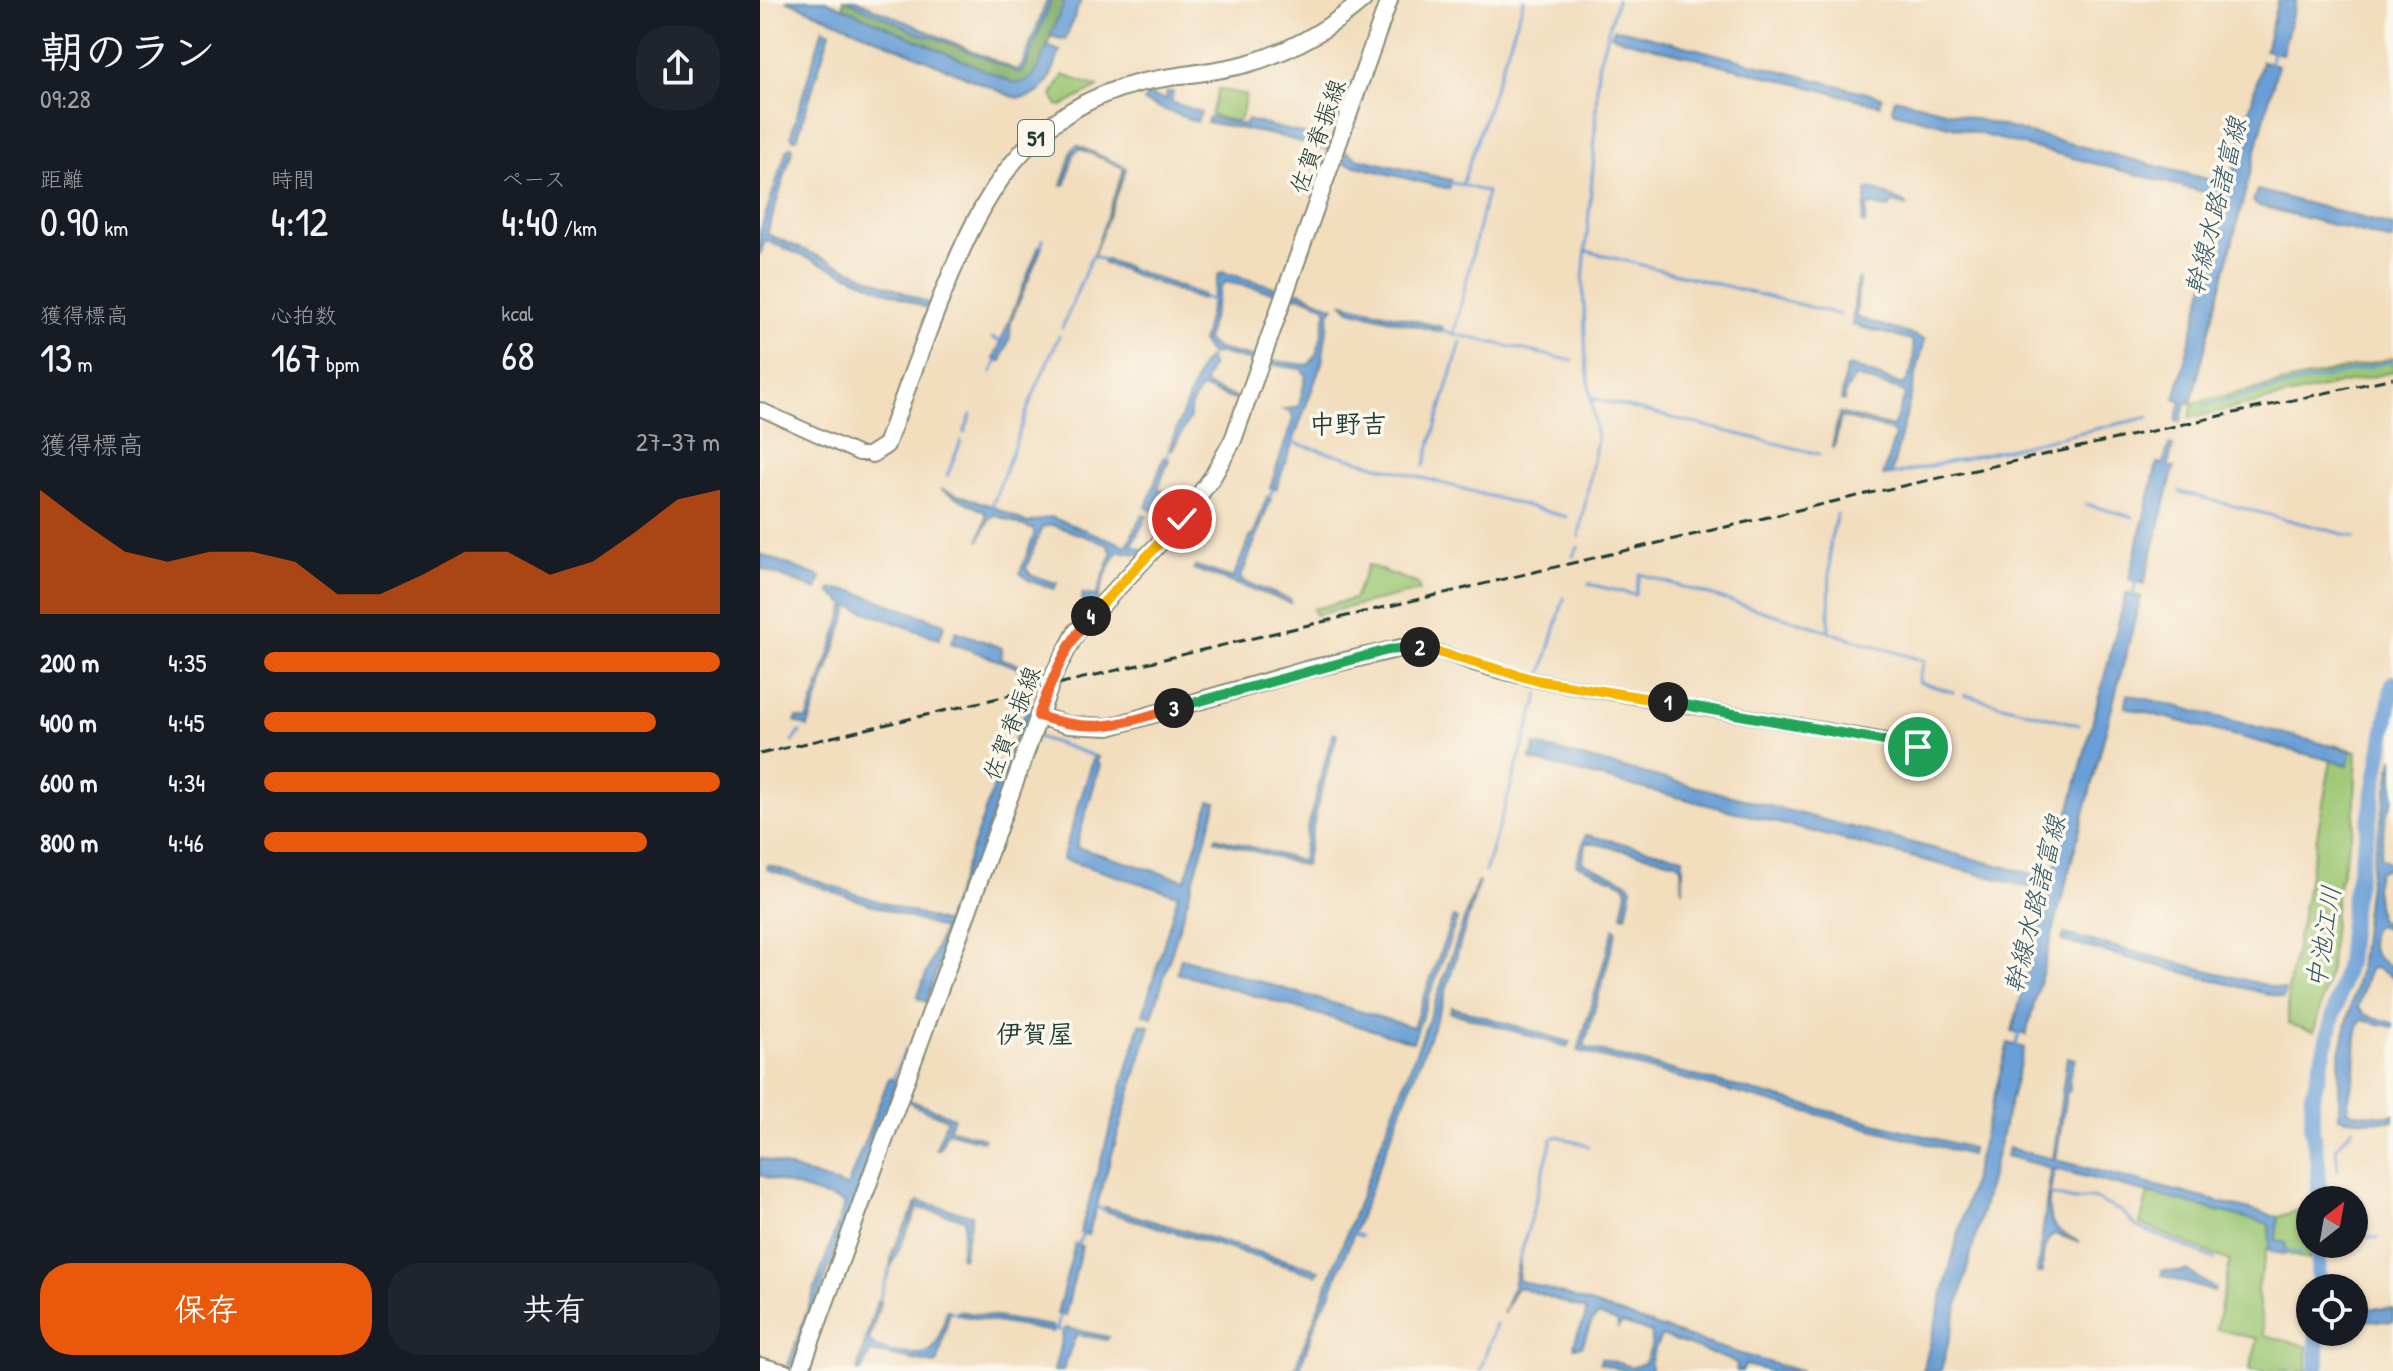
<!DOCTYPE html>
<html lang="ja">
<meta charset="utf-8">
<style>
:root{--surface:#171b24;--page:#20242c;--text:#f1f3f6;--muted:#9ea1a6;--accent:#ea580c}
body{margin:0;font-family:"Patrick Hand","Klee One",sans-serif;background:var(--page);color:var(--text);height:100vh;display:flex;flex-direction:column;font-size:30px;white-space:nowrap}
*{box-sizing:border-box;margin:0}
p{font-size:26px;color:var(--muted)}
.icon{flex:none;width:44px;height:44px;fill:none;stroke:currentColor;stroke-width:2;stroke-linecap:round;stroke-linejoin:round}
.map{position:relative;flex:1;overflow:hidden}
.panel{display:flex;flex-direction:column;background:var(--surface);width:760px}
.panel>*{flex:none}
.needle{width:52px;rotate:31deg}
.controls{position:absolute;left:1536px;top:1186px;display:grid;gap:16px}
.controls a{display:grid;place-items:center;width:72px;height:72px;border-radius:50%;background:var(--surface);box-shadow:0 2px 6px #0004;font-size:40px}
.pin{position:absolute;display:grid;place-items:center;width:68px;height:68px;color:#fff;margin:-34px;border:4px solid #fff;border-radius:50%;box-shadow:0 2px 8px #0007}
.km{position:absolute;width:40px;height:40px;margin:-20px;border-radius:50%;background:#222;color:#fff;font-size:22px;line-height:40px;text-align:center}
.round{display:grid;place-items:center;flex:none;width:84px;height:84px;border-radius:32px;background:var(--page)}
.overview{display:flex;align-items:center;justify-content:space-between;height:136px;padding:0 40px}
h1{font-size:44px;font-weight:600;line-height:60px}
.stats{display:grid;grid-template-columns:repeat(3,1fr);gap:12px;height:136px;padding:8px 40px}
.stats div{display:grid;align-content:center}
.stats b{font-size:40px;font-weight:600}
.stats small{font-size:22px;font-weight:400}
.stats p{font-size:22px}
.chart{height:224px;padding:16px 40px}
.chart p{display:flex;justify-content:space-between}
.chart svg{width:100%;height:144px;margin-top:8px;fill:var(--accent);opacity:.7}
.action{display:flex;gap:16px;margin-top:auto;padding:16px 40px}
.action a{flex:1;height:92px;border-radius:32px;background:var(--accent);color:#fff;font-size:32px;font-weight:600;line-height:92px;text-align:center}
.action a+a{background:var(--page);color:var(--text)}
ul{padding:0 40px;list-style:none;font-size:26px}
li{display:grid;grid-template-columns:128px 96px 1fr;align-items:center;height:60px}
li i{height:20px;border-radius:10px;background:var(--accent)}
main{display:flex;flex:1;min-height:0}
.map>svg:first-child{display:block}
.green{fill:#9cc773;stroke:#5e8254;stroke-width:2}
.forest{fill:#7dac65;stroke:#4e744c;stroke-width:2}
.water{fill:#699ed6;stroke:#446e85;stroke-width:2}
.lines{fill:none;stroke-linecap:round;stroke-linejoin:round}
.stream{stroke:#699ed6;stroke-width:3}
.river{stroke:#699ed6;stroke-width:16}
.minor-casing{stroke:#888d78;stroke-width:16}
.major-casing{stroke:#888d78;stroke-width:20}
.minor{stroke:#fff;stroke-width:12}
.major{stroke:#fff;stroke-width:16}
.rail{stroke:#1f3d34;stroke-width:3;stroke-dasharray:12 6;stroke-linecap:butt}
.split-1-casing{stroke:#fff;stroke-width:16}
.split-2-casing{stroke:#fff;stroke-width:16}
.split-3-casing{stroke:#fff;stroke-width:16}
.split-4-casing{stroke:#fff;stroke-width:16}
.split-5-casing{stroke:#fff;stroke-width:16}
.split-1{stroke:#22a559;stroke-width:10}
.split-2{stroke:#f5b400;stroke-width:10}
.split-3{stroke:#22a559;stroke-width:10}
.split-4{stroke:#f0652b;stroke-width:10}
.split-5{stroke:#f5b400;stroke-width:10}
.labels{text-anchor:middle;dominant-baseline:central;stroke-width:7;stroke-linejoin:round;paint-order:stroke}
.shield{fill:#fbf7ec;stroke:#61756b;stroke-width:2}
.shield-label{font-size:22px;font-weight:bold;fill:#1f3d34}
.street-label{font-size:24px;fill:#1f3d34;stroke:#fbf7ec}
.water-label{font-size:26px;font-style:italic;fill:#355a65;stroke:#fbf7ec}
.neighbourhood-label{font-size:26px;font-weight:bold;fill:#1f3d34;stroke:#fbf7ec}
</style>
<main>
<section class="panel">
<div class="overview"><div><h1>朝のラン</h1><p>09:28</p></div><a class="round"><svg class="icon" aria-label="share" viewBox="0 0 24 24"><path d="M12 15V3M7 8l5-5 5 5M5 13v7h14v-7"/></svg></a></div>
<div class="stats">
<div><p>距離</p><b>0.90<small> km</small></b></div>
<div><p>時間</p><b>4:12</b></div>
<div><p>ペース</p><b>4:40<small> /km</small></b></div>
</div>
<div class="stats">
<div><p>獲得標高</p><b>13<small> m</small></b></div>
<div><p>心拍数</p><b>167<small> bpm</small></b></div>
<div><p>kcal</p><b>68</b></div>
</div>
<div class="chart"><p><span>獲得標高</span>27–37 m</p>
<svg viewBox="0 0 160 44" preserveAspectRatio="none"><path d="M0 44V6L10 16L20 25L30 28L40 25L50 25L60 28L70 38L80 38L90 32L100 25L110 25L120 32L130 28L140 19L150 9L160 6V44z"/></svg>
</div>
<ul>
<li><b>200 m</b>4:35<i style="width:100%"></i></li>
<li><b>400 m</b>4:45<i style="width:86%"></i></li>
<li><b>600 m</b>4:34<i style="width:100%"></i></li>
<li><b>800 m</b>4:46<i style="width:84%"></i></li>
</ul>
<div class="action"><a>保存</a><a>共有</a></div>
</section>
<div class="map">
<svg width="1633" height="1371" viewBox="0 0 1633 1371">
<rect width="100%" height="100%" fill="#fbf7ec"/>
<filter id="ink" filterUnits="userSpaceOnUse"><feTurbulence type="fractalNoise" baseFrequency=".0125" numOctaves="2"/><feDisplacementMap in="SourceGraphic" scale="16" xChannelSelector="R" yChannelSelector="G"/><feConvolveMatrix kernelMatrix="1 2 1 2 8 2 1 2 1" color-interpolation-filters="sRGB"/></filter>
<filter id="wash" filterUnits="userSpaceOnUse"><feTurbulence type="fractalNoise" baseFrequency=".006" numOctaves="4" result="noise"/><feDisplacementMap in="SourceGraphic" scale="32" xChannelSelector="R" yChannelSelector="G"/><feGaussianBlur stdDeviation="1.8" result="paint"/><feColorMatrix in="noise" values="0 0 0 0 0 0 0 0 0 0 0 0 0 0 0 0 0 1.4 0 .05"/><feComposite in="paint" operator="in"/></filter>
<g filter="url(#wash)">
<rect width="100%" height="100%" fill="#f2ddbd"/>
<!-- green -->
<path class="green" d="M303 75 338 87 303 106 298 105 292 96Z
M458 89 486 95 481 117 477 122 451 115Z
M1633 358V372L1430 418 1433 403Z
M608 565 658 584 659 591 555 615 553 609 594 599Z
M1574 745 1597 751 1594 823 1576 895 1570 968 1554 1032 1528 1024V990Z
M1389 1189 1512 1219 1548 1207 1549 1260 1507 1248 1497 1291 1504 1335 1547 1346V1371H1489L1498 1339 1456 1329 1470 1261 1380 1224Z"/>
<!-- forest -->
<path class="forest" d="M83 0C115 6 143 32 174 37L260 73 265 68 291 0H305L275 77 266 83H254L83 8Z"/>
<!-- water -->
<path class="water" d="M26 0H66L254 83C277 84 279 65 287 46L300 51C292 76 284 103 253 97Z
M87 0H96L256 70 262 66 287 0H291L265 68 260 73 174 37 162 35Z
M305 0H321L305 40 290 36Z
M1518 0H1536L1522 54 1505 50Z
M63 28 70 32 37 139H33L31 135Z
M854 29 864 30 1122 97 1120 105 864 40 851 35Z
M1502 61 1518 65 1431 403H1426L1420 422 1416 421 1421 401 1415 399Z
M407 92H413L411 102 441 112 437 122 384 102 387 95 406 100Z
M1135 98 1458 182 1456 193 1451 194 1135 112 1132 108Z
M449 117 484 125 487 120 568 140 572 146 570 151 523 137 447 122Z
M317 145 365 167 366 170 332 259 364 168 320 149 314 153 306 184 302 185 312 150Z
M31 146 33 148 7 234 168 303 166 308 5 240 0 255V232L27 149Z
M586 151 597 158 691 180 689 189 584 163Z
M1111 188 1147 204V207L1133 202 1129 208 1108 205 1105 224 1102 223 1107 191Z
M1497 190 1633 226V241L1496 205 1493 201Z
M279 246 282 247 251 321 250 337 241 361 234 359Z
M344 259 443 295 441 300 343 263Z
M462 272 522 289 521 294 466 282 461 286 446 341 458 349 497 358 496 362 459 353 451 355 442 343 458 275Z
M1097 279 1099 280 1096 317 1165 339 1131 475 1123 476 1135 435 1129 430 1081 417 1074 448 1072 447 1079 413 1133 427 1145 396 1143 391 1095 377 1085 393 1084 401 1081 400 1086 368 1090 366 1143 385C1153 376 1156 352 1152 340L1092 325Z
M532 291H539L574 307 570 311 562 362 516 489 510 488 533 419 531 412 524 410 539 406 546 375 541 369 507 364 508 360 548 365C562 352 561 331 566 313V308C554 300 544 296 529 296Z
M583 303 682 327V332L590 310Z
M447 359 452 364 445 381 446 386 483 400 481 402 444 389 439 391 430 408V418L412 450 409 448 441 366Z
M1409 445 1413 446 1408 466 1414 468 1384 584 1369 579 1397 463 1403 464Z
M404 457 409 459 398 489 431 500 401 493 392 511 386 507Z
M180 489 232 506 267 523 291 517 367 546 382 514 387 516 372 545 385 551 383 555 358 551 345 576 337 601 330 605 322 601V594L336 596 352 553 347 544 293 525 282 527 266 569 272 576 297 583 294 589 270 581 260 573 274 535V530L235 515 229 520 219 541 226 519 225 512Z
M507 497 511 499 480 580 531 600V603L433 569 436 566 473 578 490 537 493 536Z
M0 554 61 577 57 590 0 568Z
M72 589 93 591 185 624 179 639 90 606 48 727 35 722 37 718 47 720 86 605 70 592Z
M1366 593 1381 597 1266 1035 1252 1031Z
M196 631 242 648 241 658 278 672 283 666 288 669 280 685H277V675L191 643Z
M1368 694 1592 751 1588 765 1365 707Z
M276 702 247 779 241 777 268 704Z
M573 732 577 734 556 811 545 866 455 840 456 837 542 861 547 829Z
M775 745 1280 876 1277 889 771 760Z
M334 756 338 757 337 763 340 765 316 847 425 880 450 801 457 802 392 1017 383 1014 418 895 302 859Z
M1633 758V799L1626 817 1620 857 1633 865V872L1625 869 1618 872 1615 887 1619 920 1633 925V930L1616 925C1603 943 1615 960 1633 967V977L1615 968 1609 969 1598 1008 1606 1015 1633 1023V1027L1601 1020C1592 1037 1597 1052 1595 1071 1593 1084 1588 1096 1587 1110L1593 1113 1630 1116 1633 1114V1121C1615 1120 1596 1122 1579 1117V1057L1599 971 1609 881Z
M235 783 243 786 166 1002 157 998 183 929 7 869 8 865 185 923Z
M826 835 923 857V891L921 868 917 862 827 842 822 862 866 881 872 887 866 916 862 915 867 890 864 884 816 864Z
M717 882H719L682 1004 569 1297 559 1313 539 1371H534L676 1000Z
M693 917 697 919 653 1042 417 973 421 958 653 1027Z
M854 928 857 930 824 1047 1211 1148 1210 1155 818 1051Z
M1304 934 1525 990 1523 998 1302 941Z
M692 1007 810 1042 807 1047 690 1012Z
M380 1024 390 1026 328 1235 320 1233Z
M1248 1043 1264 1048 1181 1371H1163Z
M1307 1057 1315 1059 1309 1078 1310 1090 1306 1094 1296 1160 1518 1217 1516 1240 1525 1243 1527 1251 1524 1254 1510 1252 1509 1224 1295 1169C1291 1185 1282 1218 1298 1230 1304 1235 1313 1238 1320 1242L1294 1234C1282 1243 1282 1260 1283 1273H1277L1291 1168 1246 1156 1248 1148 1293 1159Z
M129 1078 137 1081 38 1354 31 1371H26L85 1203 0 1175V1158L87 1187Z
M147 1099 194 1117 189 1128 224 1138 223 1141 187 1132 180 1149H176L187 1119 154 1106Z
M158 1201 212 1215 203 1258 200 1257 205 1219 158 1208 130 1268 132 1252Z
M345 1207 559 1270 556 1275 344 1211Z
M315 1244 322 1246 305 1316 297 1314Z
M758 1262H760L758 1280C853 1308 945 1347 1042 1371H1010L985 1365 982 1371H976L977 1363 906 1337H901C895 1348 889 1359 891 1371H865L840 1363 841 1358 873 1367 885 1363 891 1347 892 1333 862 1323 858 1328 857 1322 838 1315 832 1321 822 1346 814 1347C814 1333 827 1324 826 1310L759 1287 755 1290 743 1314 753 1287Z
M1402 1270 1419 1272 1426 1270 1455 1289 1454 1292 1401 1275Z
M117 1300H121L109 1341C117 1351 158 1358 170 1351 180 1345 183 1321 187 1310H190L178 1362 175 1364 110 1352 101 1371H97Z
M1594 1307 1633 1309V1322L1594 1319Z
M198 1311 292 1326 293 1332 197 1315Z
M307 1328 349 1337 346 1340 317 1334C314 1338 305 1364 303 1371H294L304 1329Z"/>
<g class="lines">
<!-- stream -->
<path class="stream" d="M764 0 702 185 727 192 694 334 813 361
M1509 66 1514 50
M687 182 702 185
M281 247 283 239
M826 251 1081 315
M333 256 344 260
M442 297 452 300
M302 328 331 258
M678 329 694 334
M232 338 240 341
M449 360 451 355
M232 372 237 360
M831 398 1059 454
M1443 406 1633 361
M204 433 211 415
M530 442 807 517
M406 458 410 449
M664 466 701 342
M1131 475 1389 417
M187 476 201 441
M1420 492 1595 537
M509 498 513 489
M1325 504 1373 517
M232 506 273 395 299 336
M819 537 837 439 826 360 823 281 834 156 838 66 857 0
M813 556 818 547
M829 584 875 595 880 574 1069 631 1070 542 1077 514
M1372 597 1377 577
M1070 632 1164 661 1158 682 1193 692
M782 674 804 598
M1205 695 1319 725
M278 737 334 756
M33 742 40 732
M725 872 779 693
M1256 1046 1260 1030
M133 1079 146 1049
M1578 1170 1576 1148 1593 1128
M1290 1194 1314 1200 1333 1198 1362 1212 1377 1227 1455 1259
M336 1207 345 1210
M594 1234 601 1236
M1594 1236 1618 1238
M318 1245 323 1233
M1527 1251 1541 1253
M759 1262 792 1139 798 1136 828 1146
M119 1300 130 1268
M190 1312 197 1313
M293 1329 304 1331
M297 1329 300 1315
M720 1371 736 1324"/>
<!-- river -->
<path class="river" d="M1559 1200 1558 1163 1552 1129V1098L1587 963 1593 900 1606 839 1633 683
M1558 1288 1559 1244
M1557 1371V1332"/>
</g>
</g>
<g filter="url(#ink)">
<g class="lines">
<defs>
<path id="minor" d="M0 409 99 454H112
M641 648C671 646 693 657 720 666 738 672 757 676 775 680L1126 740 1180 753
M0 1364 26 1371"/>
<path id="major" d="M112 454 126 445C145 394 163 342 184 291 223 194 268 110 379 83 414 75 451 73 486 64 530 52 569 29 603 0
M278 716 308 725 349 727 546 670 641 648
M40 1371 295 672 317 631 422 519 453 476 473 440 629 0"/>
</defs>
<!-- minor casing -->
<use href="#minor" class="minor-casing"/>
<!-- major casing -->
<use href="#major" class="major-casing"/>
<!-- minor -->
<use href="#minor" class="minor"/>
<!-- major -->
<use href="#major" class="major"/>
<!-- rail -->
<path class="rail" d="M0 754 1106 494 1633 378"/>
</g>
</g>
<g class="lines" filter="url(#ink)">
<defs>
<path id="split-1" d="M908 702 1158 747"/>
<path id="split-2" d="M660 647 775 680 908 702"/>
<path id="split-3" d="M414 708 628 650 660 647"/>
<path id="split-4" d="M331 616C305 645 292 680 278 716 336 734 358 725 414 708"/>
<path id="split-5" d="M331 616 422 519"/>
</defs>
<!-- split-1 casing -->
<use href="#split-1" class="split-1-casing"/>
<!-- split-2 casing -->
<use href="#split-2" class="split-2-casing"/>
<!-- split-3 casing -->
<use href="#split-3" class="split-3-casing"/>
<!-- split-4 casing -->
<use href="#split-4" class="split-4-casing"/>
<!-- split-5 casing -->
<use href="#split-5" class="split-5-casing"/>
<!-- split-1 -->
<use href="#split-1" class="split-1"/>
<!-- split-2 -->
<use href="#split-2" class="split-2"/>
<!-- split-3 -->
<use href="#split-3" class="split-3"/>
<!-- split-4 -->
<use href="#split-4" class="split-4"/>
<!-- split-5 -->
<use href="#split-5" class="split-5"/>
</g>
<g class="labels">
<!-- shield labels -->
<rect class="shield" x="258" y="120" width="36" height="36" rx="6"/>
<g class="shield-label">
<text x="276" y="138">51</text>
</g>
<!-- street labels -->
<g class="street-label">
<text transform="translate(557 136) rotate(-70)">佐賀脊振線</text>
<text transform="translate(251 723) rotate(-69)">佐賀脊振線</text>
</g>
<!-- water labels -->
<g class="water-label">
<text transform="translate(1455 206) rotate(-76)">幹線水路諸富線</text>
<text transform="translate(1274 904) rotate(-76)">幹線水路諸富線</text>
<text transform="translate(1563 937) rotate(-81)">中池江川</text>
</g>
<!-- neighbourhood labels -->
<g class="neighbourhood-label">
<text x="588" y="423">中野吉</text>
<text x="275" y="1033">伊賀屋</text>
</g>
</g>
</svg>
<div class="controls">
<a><svg class="needle" viewBox="-14 -14 28 28"><path d="M0-13l5 13h-10z" fill="#e53935"/><path d="M0 13l5-13h-10z" fill="#9ea1a6"/></svg></a>
<a><svg class="icon" aria-label="locate" viewBox="0 0 24 24"><circle cx="12" cy="12" r="6"/><path d="M12 2v4M12 18v4M2 12h4M18 12h4"/></svg></a>
</div>
<div class="pin" style="left:1158px;top:747px;background:#1e9e55"><svg class="icon" aria-label="arrive" viewBox="0 0 24 24"><path d="M6 21V4h12l-3 4 3 4H6"/></svg></div>
<div class="pin" style="left:422px;top:519px;background:#d93025"><svg class="icon" aria-label="check" viewBox="0 0 24 24"><path d="M5 12l5 5 9-10"/></svg></div>
<b class="km" style="left:908px;top:702px">1</b>
<b class="km" style="left:660px;top:647px">2</b>
<b class="km" style="left:414px;top:708px">3</b>
<b class="km" style="left:331px;top:616px">4</b>
</div>
</main>
